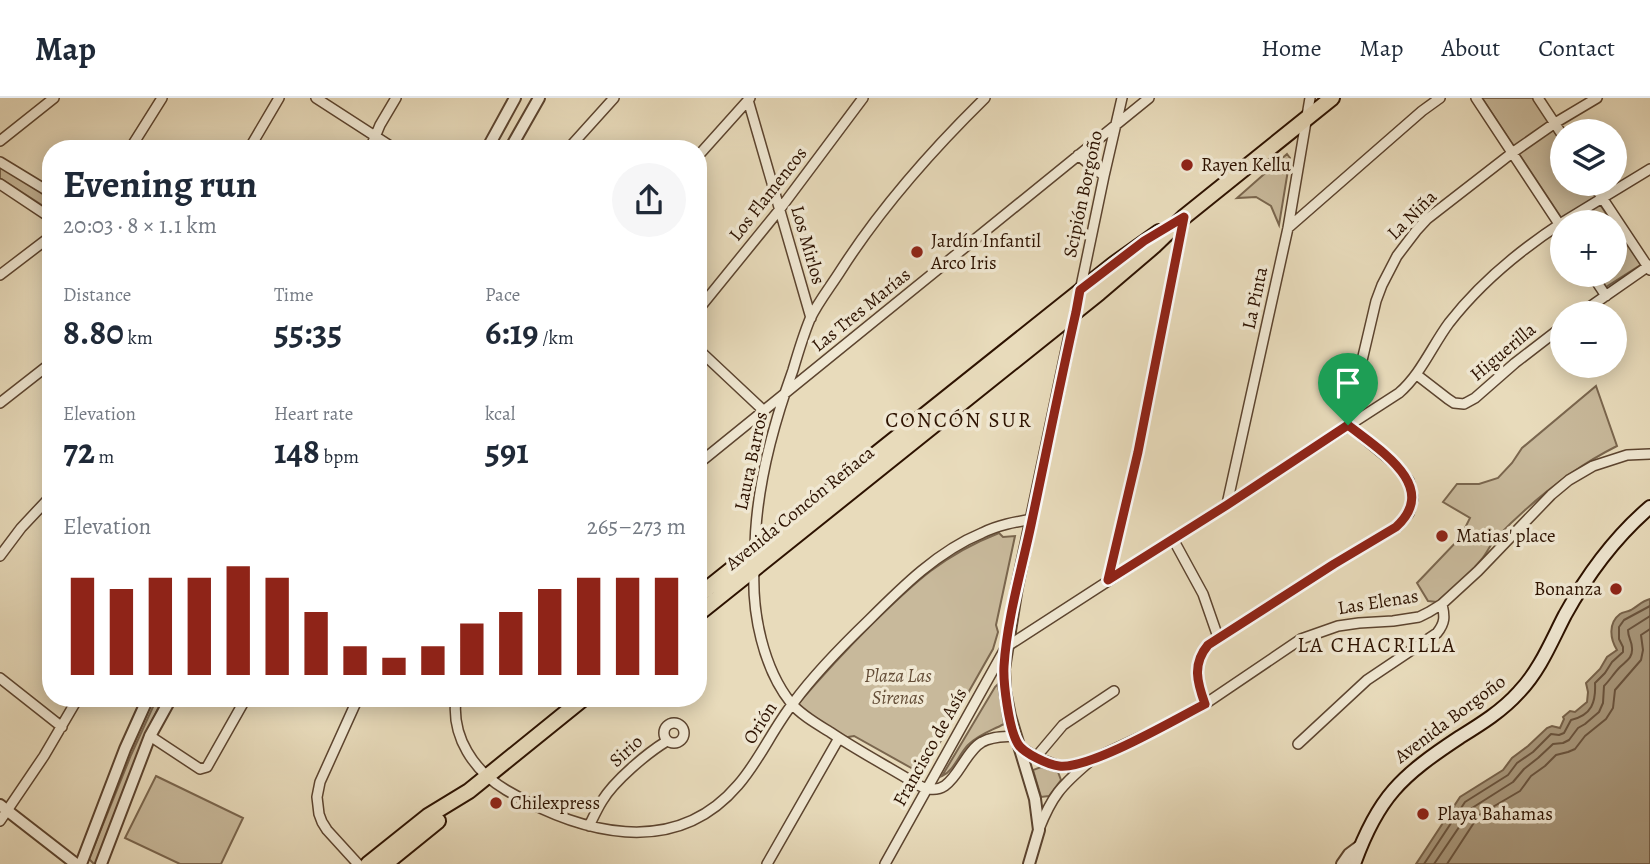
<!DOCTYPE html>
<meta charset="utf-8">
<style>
:root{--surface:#fff;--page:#f6f6f7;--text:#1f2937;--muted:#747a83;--line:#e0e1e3;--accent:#8f2418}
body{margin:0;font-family:Alegreya,serif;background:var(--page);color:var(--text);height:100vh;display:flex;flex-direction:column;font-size:26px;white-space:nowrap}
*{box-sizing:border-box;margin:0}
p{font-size:23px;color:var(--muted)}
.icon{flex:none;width:38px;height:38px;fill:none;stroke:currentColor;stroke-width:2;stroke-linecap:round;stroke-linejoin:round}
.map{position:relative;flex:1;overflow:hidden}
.details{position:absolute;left:42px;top:42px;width:665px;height:567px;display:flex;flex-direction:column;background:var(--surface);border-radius:28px;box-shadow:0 4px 18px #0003}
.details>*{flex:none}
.buttons{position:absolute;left:1550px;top:21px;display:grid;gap:14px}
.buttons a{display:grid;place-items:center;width:77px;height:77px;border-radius:50%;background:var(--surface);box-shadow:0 4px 18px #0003;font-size:35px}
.pin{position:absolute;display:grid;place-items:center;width:60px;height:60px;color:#fff;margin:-72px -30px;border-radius:50% 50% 50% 0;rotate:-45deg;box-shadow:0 0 7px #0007}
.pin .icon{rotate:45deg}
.round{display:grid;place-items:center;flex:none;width:74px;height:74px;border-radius:37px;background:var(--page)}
.summary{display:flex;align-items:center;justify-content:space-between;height:119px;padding:0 21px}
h1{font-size:38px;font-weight:700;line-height:52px}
.stats{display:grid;grid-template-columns:repeat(3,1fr);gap:10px;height:119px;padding:7px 21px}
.stats div{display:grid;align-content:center}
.stats b{font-size:35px;font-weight:700}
.stats small{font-size:19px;font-weight:400}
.stats p{font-size:19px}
.chart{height:196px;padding:14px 21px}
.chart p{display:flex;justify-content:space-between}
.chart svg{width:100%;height:126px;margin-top:7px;stroke:var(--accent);stroke-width:6}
header{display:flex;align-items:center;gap:42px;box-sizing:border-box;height:98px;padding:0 35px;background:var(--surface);border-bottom:2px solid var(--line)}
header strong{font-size:33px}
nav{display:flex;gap:38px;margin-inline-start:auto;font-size:24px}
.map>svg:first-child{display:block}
.green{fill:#c8b99b;stroke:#7a664e;stroke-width:2}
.water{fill:#a8977b;stroke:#77624a;stroke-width:2}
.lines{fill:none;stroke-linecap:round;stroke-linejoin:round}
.shore{stroke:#6a543e;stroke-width:2}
.minor-casing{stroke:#5c442f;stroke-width:12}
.tertiary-casing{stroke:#5c442f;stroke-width:14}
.secondary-casing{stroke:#2d1200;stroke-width:16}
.primary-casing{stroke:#2d1200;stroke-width:18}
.minor{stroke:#f0e8d3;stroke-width:9}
.tertiary{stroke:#f0e8d3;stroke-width:10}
.secondary{stroke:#f0e8d3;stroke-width:12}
.primary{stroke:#e8dbbb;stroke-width:14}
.route-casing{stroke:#fff;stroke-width:14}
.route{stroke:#8f2418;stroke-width:9}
.poi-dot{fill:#8f2418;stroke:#f0e8d3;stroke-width:2.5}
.labels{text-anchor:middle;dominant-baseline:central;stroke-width:7;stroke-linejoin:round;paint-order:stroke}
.poi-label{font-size:19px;fill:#2d1200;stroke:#f0e8d3;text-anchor:start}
.street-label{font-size:19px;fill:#2d1200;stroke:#f0e8d3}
.park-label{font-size:19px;font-style:italic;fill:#634c36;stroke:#f0e8d3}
.neighbourhood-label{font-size:21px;letter-spacing:2px;fill:#2d1200;stroke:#f0e8d3}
</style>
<header>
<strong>Map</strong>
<nav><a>Home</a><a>Map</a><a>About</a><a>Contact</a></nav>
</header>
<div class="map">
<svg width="1650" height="766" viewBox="0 0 1650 766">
<rect width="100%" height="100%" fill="#e8dbbb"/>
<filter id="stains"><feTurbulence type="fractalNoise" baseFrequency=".00286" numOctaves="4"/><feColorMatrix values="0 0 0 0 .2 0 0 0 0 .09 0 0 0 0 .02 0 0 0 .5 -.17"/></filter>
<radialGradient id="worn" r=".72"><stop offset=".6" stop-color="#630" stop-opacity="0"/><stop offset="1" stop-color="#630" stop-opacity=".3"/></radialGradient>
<!-- green -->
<path class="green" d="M1482 0H1533L1563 47V86H1586L1612 124H1564Z
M1287 56 1290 60 1279 127 1271 108 1256 99 1237 100Z
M0 67 51 101V113L0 80Z
M1615 129 1642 166 1606 189 1598 177H1615Z
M1596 288 1617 348C1571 371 1532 403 1496 440 1490 447 1487 455 1481 462 1468 478 1452 491 1437 504L1428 503 1417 485 1460 440 1470 420 1443 404 1457 386H1479L1498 380 1512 365 1522 350Z
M999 435 1003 439 1015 438 996 527 998 534 993 551 922 676 854 638C852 638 850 639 848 639 837 640 807 614 798 606 822 578 846 552 872 526 915 484 943 457 999 435Z
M998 586 1004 626C991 633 979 636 968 647 959 656 954 673 942 678L995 589Z
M157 600H163L144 640 96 766H94L89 761 131 657Z
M1041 669 1058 674 1061 682 1049 698 1041 699 1033 672Z
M156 678 243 720 221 766H180L125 740Z"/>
<!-- water -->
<path class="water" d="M1650 501V766H1416L1460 699 1503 672 1512 660 1528 648 1547 630 1552 628 1560 630 1564 621 1563 619 1570 613 1575 614 1587 604 1588 594 1586 585 1600 571 1607 559 1617 552C1610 541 1608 525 1620 516 1623 514 1627 514 1631 512 1638 508 1642 503 1650 501Z"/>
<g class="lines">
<!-- shore -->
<path class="shore" d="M1424 766 1465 704 1508 677 1517 665 1533 654 1551 636 1559 637 1564 635 1571 622C1592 617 1596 604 1595 585L1605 575 1612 564 1623 554V549L1619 541V529L1624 522 1650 508
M1434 766 1472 710 1513 684 1524 671 1538 660 1553 646 1563 645 1569 642 1578 630 1585 626 1599 614 1603 605 1604 588C1610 582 1614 575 1620 569 1626 563 1633 560 1632 550 1632 543 1628 540 1628 532L1650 518
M1447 766 1479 717 1520 693 1531 678 1545 668 1556 657 1568 654 1575 651 1585 638 1606 621 1613 610 1615 592 1641 562 1643 552 1641 537 1650 531"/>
<defs>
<path id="minor" d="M316 0 395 51
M1476 0 1563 132
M1538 0 1563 38
M748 2 811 220
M0 43 54 0
M130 51 162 0
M249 51 279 0
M370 51 380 27 396 0
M568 51 614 0
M1078 57 1104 78
M698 58 750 0
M0 64 51 95
M0 86 51 120
M1593 86 1650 172
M1563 124 1650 71
M1288 130 1422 13 1440 0
M0 177 51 138
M1592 177 1606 198
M1080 193 1104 78 1122 0
M698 212 780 111 863 0
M1581 215 1650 167
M698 251 764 313
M1417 277 1448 301 1454 305 1464 306 1475 300 1515 265 1563 228
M0 305 51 265
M698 366 1149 0
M1227 406 1288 130 1310 0
M1173 441 1203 496 1218 539
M755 454C755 392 772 330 793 272 798 255 803 238 810 221 818 204 831 188 841 172 882 108 931 53 985 0
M0 458 21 430 51 398
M754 471C752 515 763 570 791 605 801 617 817 626 830 634 858 653 889 669 918 687 954 706 959 657 982 644 992 638 1004 639 1015 638
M1108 482 1138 354 1184 121
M0 580 62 629
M358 600 320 684 317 699 319 716 322 724 327 732 358 766
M456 600C451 639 474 673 506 692 579 735 674 762 738 687 760 662 773 630 794 604 816 574 842 548 869 522 902 489 938 453 982 435 998 427 1015 424 1033 421
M1205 606C1197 584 1192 566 1208 547L1334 466 1397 429 1409 415 1413 400 1409 383 1401 372 1388 360 1348 327 1352 305 1376 203 1382 187 1397 158 1416 133 1427 121 1512 55 1555 25 1597 0
M664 635a10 10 0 1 1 20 0a10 10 0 1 1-20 0Z
M150 638 200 671 207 669 246 600
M1298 646 1367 582 1437 535C1445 525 1445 519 1442 506
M1019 648 1036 659 1059 668 1070 669 1089 663 1147 636 1205 606 1301 541 1338 528 1359 525 1393 523 1419 519 1429 514 1442 506 1478 473 1551 397 1569 382 1593 368 1627 357 1650 356
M1036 659 1063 627 1114 593
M0 723 44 658 78 600
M589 728C593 720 597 711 602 703 614 683 647 655 667 643
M1039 731C1052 698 1061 688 1088 665
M767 766 839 640
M885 766 1006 549 1399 295C1421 276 1432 248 1449 225 1480 185 1520 152 1563 124"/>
<path id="tertiary" d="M487 51 515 0
M510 51 539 0
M0 707 76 766
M81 766 125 651 148 600
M101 766 150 638 171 600
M1029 766 1039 732 1035 701 1010 618 1005 593 1004 571 1017 489 1075 214
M1342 766 1349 756 1361 747"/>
<path id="secondary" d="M1354 766C1378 699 1401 678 1460 639 1481 626 1502 613 1519 594 1540 572 1551 544 1565 517 1587 477 1615 439 1650 409"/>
<path id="primary" d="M698 498 1114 166 1159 134
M698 516 1099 195 1154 148 1184 119 1332 0
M368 766 428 718 469 693 584 600
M385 766 438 723"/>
</defs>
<!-- minor casing -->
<use href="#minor" class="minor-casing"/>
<!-- tertiary casing -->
<use href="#tertiary" class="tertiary-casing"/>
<!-- secondary casing -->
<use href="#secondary" class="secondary-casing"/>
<!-- primary casing -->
<use href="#primary" class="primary-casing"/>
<!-- minor -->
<use href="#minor" class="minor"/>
<!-- tertiary -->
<use href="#tertiary" class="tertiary"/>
<!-- secondary -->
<use href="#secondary" class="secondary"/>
<!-- primary -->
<use href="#primary" class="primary"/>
</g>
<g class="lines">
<defs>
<path id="route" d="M1184 119 1138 354 1108 482 1227 407 1348 327C1378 351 1441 388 1396 429L1334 466 1208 547C1192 566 1197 584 1205 606 1176 621 1089 672 1059 668 1049 667 1023 655 1018 646 1009 632 1003 585 1004 568 1007 521 1021 474 1031 427 1046 356 1060 285 1076 214L1080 192 1144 143Z"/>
</defs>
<!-- route casing -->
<use href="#route" class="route-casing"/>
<!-- route -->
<use href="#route" class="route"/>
</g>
<!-- markers -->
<g class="poi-dot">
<circle cx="1187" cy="67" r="7"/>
<circle cx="917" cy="154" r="7"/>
<circle cx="1442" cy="438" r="7"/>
<circle cx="1616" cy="491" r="7"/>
<circle cx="496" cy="705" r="7"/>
<circle cx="1423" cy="716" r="7"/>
</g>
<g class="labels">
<!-- poi labels -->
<g class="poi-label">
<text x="1201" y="67">Rayen Kellu</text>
<text x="931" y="143">Jardín Infantil<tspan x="931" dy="22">Arco Iris</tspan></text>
<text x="1456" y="438">Matias' place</text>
<text x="1602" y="491" text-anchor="end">Bonanza</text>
<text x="510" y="705">Chilexpress</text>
<text x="1437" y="716">Playa Bahamas</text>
</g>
<!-- street labels -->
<g class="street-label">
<text transform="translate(768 96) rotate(-52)">Los Flamencos</text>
<text transform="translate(1083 96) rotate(-78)">Scipión Borgoño</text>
<text transform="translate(1412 117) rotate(-45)">La Niña</text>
<text transform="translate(808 147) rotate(74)">Los Mirlos</text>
<text transform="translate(1255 200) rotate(-78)">La Pinta</text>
<text transform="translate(861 212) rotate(-39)">Las Tres Marías</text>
<text transform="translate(1503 254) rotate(-40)">Higuerilla</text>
<text transform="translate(751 363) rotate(-78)">Laura Barros</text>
<text transform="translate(800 410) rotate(-39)">Avenida Concón Reñaca</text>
<text transform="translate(1378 504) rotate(-9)">Las Elenas</text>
<text transform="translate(1450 621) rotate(-37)">Avenida Borgoño</text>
<text transform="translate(760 625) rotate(-58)">Orión</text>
<text transform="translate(930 649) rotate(-61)">Francisco de Asís</text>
<text transform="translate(626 653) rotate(-42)">Sirio</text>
</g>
<!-- park labels -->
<g class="park-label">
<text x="898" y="578">Plaza Las<tspan x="898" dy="22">Sirenas</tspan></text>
</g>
<!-- neighbourhood labels -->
<g class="neighbourhood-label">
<text x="959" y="322">CONCÓN SUR</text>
<text x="1377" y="547">LA CHACRILLA</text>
</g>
</g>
<rect width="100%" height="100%" filter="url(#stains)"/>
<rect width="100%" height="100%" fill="url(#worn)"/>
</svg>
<div class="buttons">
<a><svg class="icon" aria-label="layers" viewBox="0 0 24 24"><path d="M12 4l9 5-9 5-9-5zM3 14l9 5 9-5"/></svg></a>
<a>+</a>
<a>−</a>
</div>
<div class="pin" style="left:1348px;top:327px;background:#1e9e55"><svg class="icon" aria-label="arrive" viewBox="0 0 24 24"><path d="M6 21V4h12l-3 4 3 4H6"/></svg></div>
<section class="details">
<div class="summary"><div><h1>Evening run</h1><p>20:03 · 8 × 1.1 km</p></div><a class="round"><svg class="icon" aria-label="share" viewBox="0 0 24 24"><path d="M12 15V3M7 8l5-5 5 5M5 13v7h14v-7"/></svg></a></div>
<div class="stats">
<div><p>Distance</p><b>8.80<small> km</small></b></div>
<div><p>Time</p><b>55:35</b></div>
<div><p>Pace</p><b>6:19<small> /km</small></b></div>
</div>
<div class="stats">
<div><p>Elevation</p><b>72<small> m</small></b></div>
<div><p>Heart rate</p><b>148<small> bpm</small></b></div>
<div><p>kcal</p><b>591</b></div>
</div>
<div class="chart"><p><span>Elevation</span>265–273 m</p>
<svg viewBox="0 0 160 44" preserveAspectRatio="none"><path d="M5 44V10M15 44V14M25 44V10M35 44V10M45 44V6M55 44V10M65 44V22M75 44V34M85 44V38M95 44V34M105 44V26M115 44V22M125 44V14M135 44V10M145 44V10M155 44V10"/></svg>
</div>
</section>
</div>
